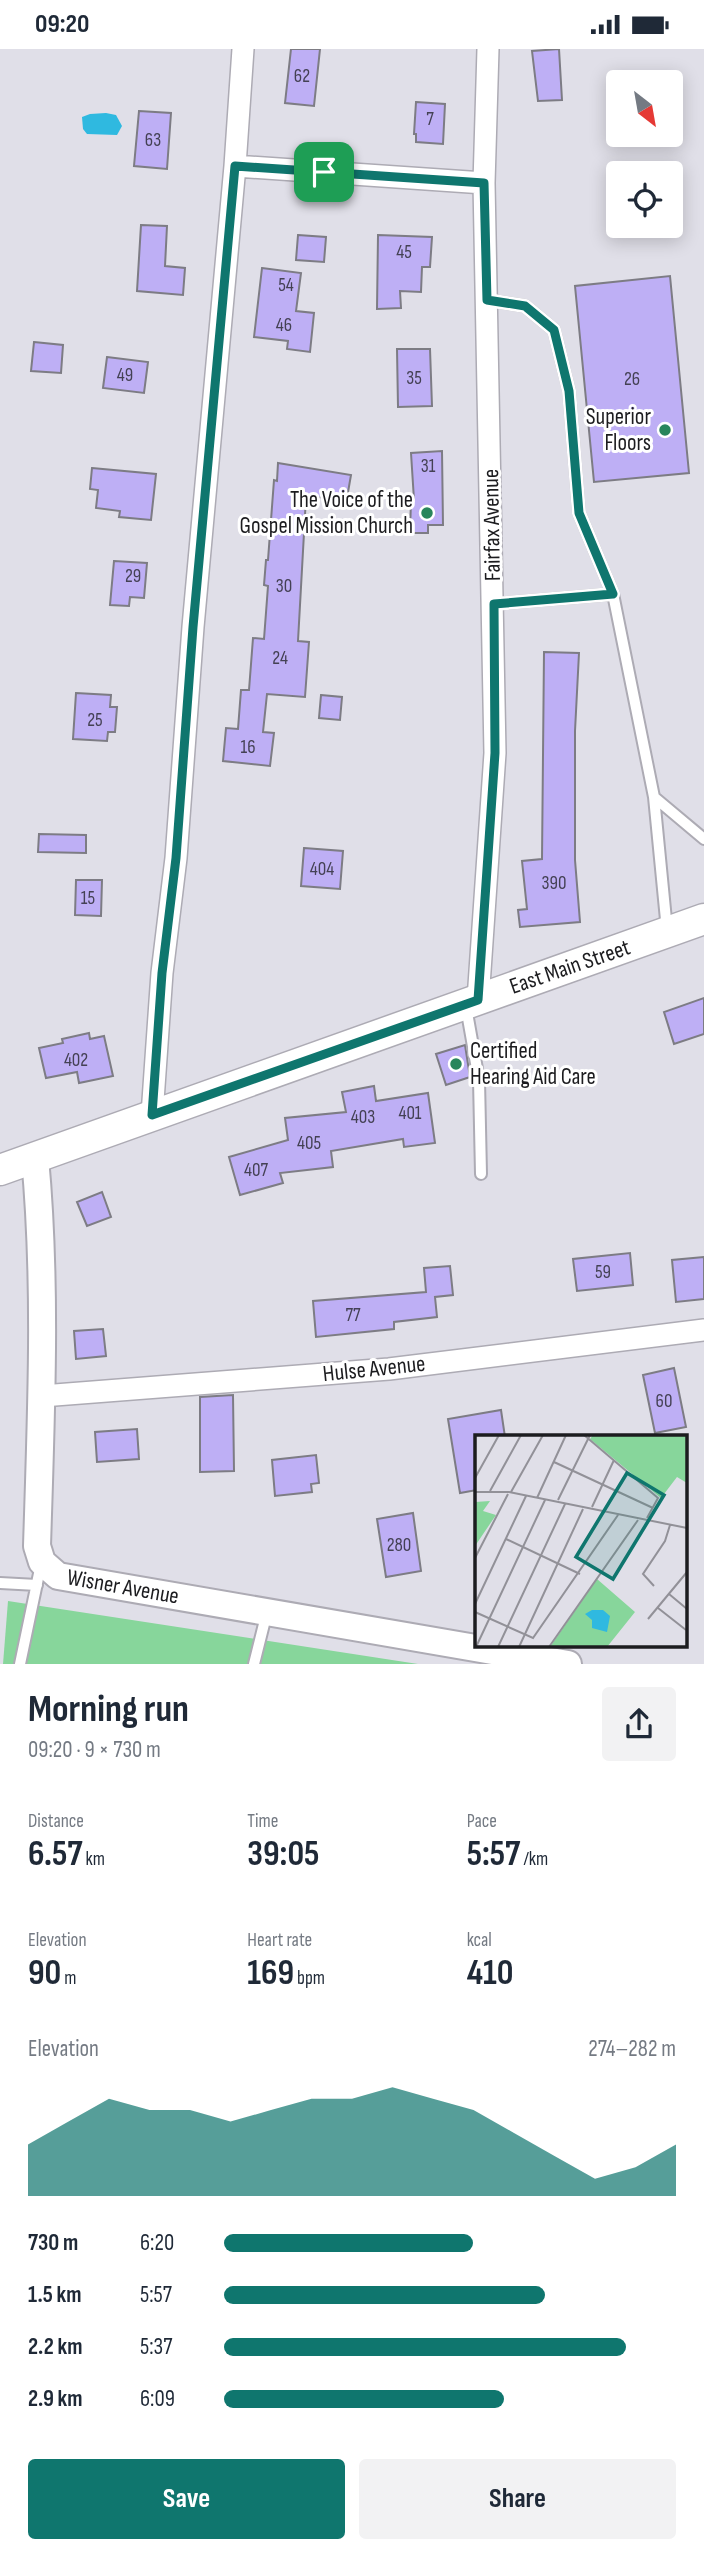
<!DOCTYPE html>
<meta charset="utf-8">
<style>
:root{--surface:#fff;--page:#f2f2f3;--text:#1f2937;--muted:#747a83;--accent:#0f766e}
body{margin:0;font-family:"Sofia Sans Condensed",sans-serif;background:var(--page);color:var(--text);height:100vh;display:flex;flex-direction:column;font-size:26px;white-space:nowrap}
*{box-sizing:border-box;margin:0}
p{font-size:23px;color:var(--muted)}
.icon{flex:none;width:38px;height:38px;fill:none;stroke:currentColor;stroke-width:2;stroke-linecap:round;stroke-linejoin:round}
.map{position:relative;height:1615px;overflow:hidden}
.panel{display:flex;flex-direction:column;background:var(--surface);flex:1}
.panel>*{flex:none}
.needle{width:46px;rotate:149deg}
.controls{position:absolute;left:606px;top:21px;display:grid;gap:14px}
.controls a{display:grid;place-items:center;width:77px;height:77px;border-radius:7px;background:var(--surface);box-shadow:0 4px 18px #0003;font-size:35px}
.pin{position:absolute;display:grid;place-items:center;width:60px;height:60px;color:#fff;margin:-30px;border-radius:14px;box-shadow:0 4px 10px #0006}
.round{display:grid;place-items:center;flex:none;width:74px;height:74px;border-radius:7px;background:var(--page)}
.headline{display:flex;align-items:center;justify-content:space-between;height:119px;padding:0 28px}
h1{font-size:38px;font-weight:700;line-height:52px}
.figures{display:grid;grid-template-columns:repeat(3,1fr);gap:10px;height:119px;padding:7px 28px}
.figures div{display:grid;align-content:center}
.figures b{font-size:35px;font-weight:700}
.figures small{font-size:19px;font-weight:400}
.figures p{font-size:19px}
.chart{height:196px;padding:14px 28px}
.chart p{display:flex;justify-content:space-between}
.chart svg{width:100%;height:126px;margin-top:7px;fill:var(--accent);opacity:.7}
.button{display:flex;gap:14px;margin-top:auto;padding:14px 28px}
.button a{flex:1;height:80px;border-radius:7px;background:var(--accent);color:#fff;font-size:28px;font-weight:700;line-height:80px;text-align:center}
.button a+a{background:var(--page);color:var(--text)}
ul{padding:0 28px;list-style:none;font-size:23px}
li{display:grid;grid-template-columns:112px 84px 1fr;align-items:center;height:52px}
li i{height:18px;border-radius:9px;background:var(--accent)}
.status{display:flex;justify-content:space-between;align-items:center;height:49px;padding:0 35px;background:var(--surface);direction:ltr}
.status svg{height:19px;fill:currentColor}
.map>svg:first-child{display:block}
.green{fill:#87d69b}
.water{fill:#2fb9e0}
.building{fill:#beaff5;stroke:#7d7c84;stroke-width:2}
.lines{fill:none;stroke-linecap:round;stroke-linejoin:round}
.service-casing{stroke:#adabb4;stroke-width:14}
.minor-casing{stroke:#adabb4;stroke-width:24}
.tertiary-casing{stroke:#adabb4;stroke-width:30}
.secondary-casing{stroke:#adabb4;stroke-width:33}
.service{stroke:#fff;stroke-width:10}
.minor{stroke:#fff;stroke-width:21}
.tertiary{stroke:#fff;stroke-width:26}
.secondary{stroke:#fff;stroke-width:30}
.route-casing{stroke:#fff;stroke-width:14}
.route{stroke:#0f766e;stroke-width:9}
.poi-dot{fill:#28855c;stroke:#fff;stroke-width:2.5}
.labels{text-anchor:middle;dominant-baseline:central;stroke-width:6;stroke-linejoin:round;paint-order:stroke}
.number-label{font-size:19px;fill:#444154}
.poi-label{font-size:23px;fill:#1c1c1f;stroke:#fff;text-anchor:end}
.street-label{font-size:23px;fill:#1c1c1f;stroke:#fff}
.inset-road{fill:none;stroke:#929198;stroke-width:2}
.view{fill:#0f766e;fill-opacity:0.15;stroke:#0f766e;stroke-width:3.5}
.inset-edge{fill:none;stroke:#1c1c1f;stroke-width:3.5}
</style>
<div class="status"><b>09:20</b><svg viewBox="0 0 49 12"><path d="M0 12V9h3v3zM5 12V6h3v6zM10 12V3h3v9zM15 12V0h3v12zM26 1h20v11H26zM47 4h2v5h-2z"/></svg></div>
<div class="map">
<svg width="704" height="1615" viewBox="0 0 704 1615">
<rect width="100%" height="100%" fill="#e0dfe8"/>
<!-- green -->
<path class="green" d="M8 1552 418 1615H3Z"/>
<!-- water -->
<path class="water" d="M106 64 116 66 122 77 117 86 87 85 83 80 82 68 90 65Z"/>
<!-- building -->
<path class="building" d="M291 0H320L314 57 285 54Z
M559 0 562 51 538 52 532 2Z
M416 53 445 55 443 95 416 93V85H414Z
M139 62 171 64 167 120 134 117Z
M141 176 167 177 165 217 185 219 183 246 137 242Z
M298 186 326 188 324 213 296 211Z
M378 186 432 188 430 218H422L421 243 400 242 401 259 377 260Z
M262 219 301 224 296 262 314 264 310 303 287 300 288 292 254 288Z
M670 227 689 424 594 433 575 237Z
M34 293 63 296 61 324 31 322Z
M397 300H430L432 357 398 358Z
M107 308 148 313 144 344 103 339Z
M442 402 443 476H428V484H410L411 451H414L411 404Z
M278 414 351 426 347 449 306 448 298 592 309 593 305 648 267 645 263 683 274 684 270 717 223 712 226 679 238 680 241 641H249L253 589 264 590 268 537 264 536 266 511H268L274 431 277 432Z
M92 419 156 425 151 471 119 468 120 462 96 459 98 441 90 440Z
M114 512 147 514 144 549 130 548 129 557 110 556Z
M544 603 579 604 575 682V811L580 873 520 878 518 861 527 860 522 812 542 810Z
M76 644 111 646 110 658H117L115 683H108L107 692 73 690Z
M321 646 342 648 340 671 319 669Z
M39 785 86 786V804L38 803Z
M304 799 343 802 340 840 301 837Z
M76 831H102L101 867 75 866Z
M704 949V985L674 995 664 963Z
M89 984 90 990 104 987 113 1027 79 1034 77 1023 46 1029 39 999 63 994 62 990Z
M465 996 470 1028 446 1036 436 1005Z
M374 1037 376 1052 428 1044 435 1094 404 1098 403 1090 331 1102 333 1118 280 1124 283 1134 240 1146 229 1108 288 1091 285 1069 346 1063 342 1043Z
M102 1143 111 1168 87 1177 77 1153Z
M630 1204 633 1236 577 1242 573 1210Z
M704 1208V1250L676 1253 672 1211Z
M450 1217 453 1246 435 1248 437 1268 394 1273V1280L316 1288 313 1252 426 1243 424 1219Z
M103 1280 106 1307 76 1310 74 1282Z
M674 1319 686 1378 655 1384 643 1326Z
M233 1346 234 1422 200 1423V1348Z
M501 1361 505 1388H477V1441L460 1444 448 1370Z
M137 1380 139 1410 97 1413 95 1383Z
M316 1406 319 1434 311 1435 312 1443 275 1447 272 1411Z
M413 1464 421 1522 386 1528 377 1470Z"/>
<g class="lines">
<defs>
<path id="service" d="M487 251 525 257 554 281 569 342 579 464 613 545
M494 555 613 545 654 748 704 790
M654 748 667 881
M466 958 479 1031 481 1125
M0 1534 37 1536
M20 1615 41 1515
M254 1615 267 1563"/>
<path id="minor" d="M235 117 484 134
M478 951 495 704 484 134 488 0
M152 1066 162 924 176 809 193 578 235 117 243 0
M42 1347 389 1320 704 1281"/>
<path id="tertiary" d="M35 1109C47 1237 41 1367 37 1497L42 1513 58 1527 568 1615"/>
<path id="secondary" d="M0 1121 704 870"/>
</defs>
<!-- service casing -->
<use href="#service" class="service-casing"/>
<!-- minor casing -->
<use href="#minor" class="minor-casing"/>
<!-- tertiary casing -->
<use href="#tertiary" class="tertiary-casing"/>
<!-- secondary casing -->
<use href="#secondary" class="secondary-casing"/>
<!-- service -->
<use href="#service" class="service"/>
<!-- minor -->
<use href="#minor" class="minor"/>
<!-- tertiary -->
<use href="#tertiary" class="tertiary"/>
<!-- secondary -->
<use href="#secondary" class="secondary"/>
</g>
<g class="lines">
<defs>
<path id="route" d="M235 117 484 134 487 251 525 257 554 281 569 342 579 464 613 545 494 555 495 704 478 951 152 1066 162 924 176 809 193 578Z"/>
</defs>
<!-- route casing -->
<use href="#route" class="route-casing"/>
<!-- route -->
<use href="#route" class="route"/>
</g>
<!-- markers -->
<g class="poi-dot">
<circle cx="665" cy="381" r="7"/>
<circle cx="427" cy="464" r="7"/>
<circle cx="456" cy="1015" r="7"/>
</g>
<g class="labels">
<!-- number labels -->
<g class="number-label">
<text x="302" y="27">62</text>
<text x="430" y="70">7</text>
<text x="153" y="91">63</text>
<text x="404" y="203">45</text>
<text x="286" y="236">54</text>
<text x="284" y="276">46</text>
<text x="125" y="326">49</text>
<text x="414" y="329">35</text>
<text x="632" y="330">26</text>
<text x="428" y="417">31</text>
<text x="133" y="527">29</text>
<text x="284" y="537">30</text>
<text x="280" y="609">24</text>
<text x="95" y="671">25</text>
<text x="248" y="698">16</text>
<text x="322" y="820">404</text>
<text x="554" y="834">390</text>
<text x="88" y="849">15</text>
<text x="76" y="1011">402</text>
<text x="410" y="1064">401</text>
<text x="363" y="1068">403</text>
<text x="309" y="1094">405</text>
<text x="256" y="1121">407</text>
<text x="603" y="1223">59</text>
<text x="353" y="1266">77</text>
<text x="664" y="1352">60</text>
<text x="399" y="1496">280</text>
</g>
<!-- poi labels -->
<g class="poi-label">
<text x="651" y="368">Superior<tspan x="651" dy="26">Floors</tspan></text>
<text x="413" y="451">The Voice of the<tspan x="413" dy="26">Gospel Mission Church</tspan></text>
<text x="470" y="1002" text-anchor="start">Certified<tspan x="470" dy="26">Hearing Aid Care</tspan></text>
</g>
<!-- street labels -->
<g class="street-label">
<text transform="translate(492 476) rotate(-91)">Fairfax Avenue</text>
<text transform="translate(570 918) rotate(-19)">East Main Street</text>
<text transform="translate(374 1320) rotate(-6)">Hulse Avenue</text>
<text transform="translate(123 1538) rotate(10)">Wisner Avenue</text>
</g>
</g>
<!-- overview -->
<g transform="translate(475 1386)">
<rect width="212" height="212" fill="#e0dfe8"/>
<path d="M118 0H212V48L202 42 186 63 115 4ZM15 66 8 76 21 80 0 111V67ZM122 144 160 177 132 212H75Z" fill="#87d69b"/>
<path d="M117 175H128L135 181 132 197 117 193V185L110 179Z" fill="#2fb9e0"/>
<path class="inset-road" d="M109 0 183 63 172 83M79 27 178 73M0 43 24 0M15 56 46 0M0 57H34L212 93M36 57 68 0M62 63 91 0M83 65 115 0M117 72 139 25M31 104 105 139M0 123 33 59M179 151 168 139 190 106 195 90M194 159 212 174M0 169 51 61M183 173 211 195M0 177 58 203 143 80M173 184 212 137M1 212 70 65M23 212 90 69M44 212 108 74M74 212 163 85"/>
<path class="view" d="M152 38 189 60 138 144 101 122Z"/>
<rect width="212" height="212" class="inset-edge"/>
</g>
</svg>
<div class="controls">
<a><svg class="needle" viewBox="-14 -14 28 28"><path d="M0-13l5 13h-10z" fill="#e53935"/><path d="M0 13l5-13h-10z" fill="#747a83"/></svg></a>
<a><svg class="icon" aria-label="locate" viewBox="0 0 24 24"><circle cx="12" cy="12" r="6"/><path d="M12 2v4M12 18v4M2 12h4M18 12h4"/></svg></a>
</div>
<div class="pin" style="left:324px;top:123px;background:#1e9e55"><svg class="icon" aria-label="arrive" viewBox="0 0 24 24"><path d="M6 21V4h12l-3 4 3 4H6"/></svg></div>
</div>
<section class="panel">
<div class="headline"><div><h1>Morning run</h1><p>09:20 · 9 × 730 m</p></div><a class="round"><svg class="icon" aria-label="share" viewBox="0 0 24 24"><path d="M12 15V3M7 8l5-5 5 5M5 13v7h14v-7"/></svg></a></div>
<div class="figures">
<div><p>Distance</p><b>6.57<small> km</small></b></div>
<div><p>Time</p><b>39:05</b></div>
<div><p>Pace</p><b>5:57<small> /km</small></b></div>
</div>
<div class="figures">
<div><p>Elevation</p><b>90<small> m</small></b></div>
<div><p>Heart rate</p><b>169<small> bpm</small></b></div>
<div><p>kcal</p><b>410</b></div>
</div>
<div class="chart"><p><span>Elevation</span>274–282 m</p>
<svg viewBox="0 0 160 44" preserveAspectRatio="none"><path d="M0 44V26L10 18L20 10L30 14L40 14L50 18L60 14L70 10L80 10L90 6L100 10L110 14L120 22L130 30L140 38L150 34L160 26V44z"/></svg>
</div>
<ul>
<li><b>730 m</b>6:20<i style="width:55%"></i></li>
<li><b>1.5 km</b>5:57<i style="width:71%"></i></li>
<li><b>2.2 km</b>5:37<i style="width:89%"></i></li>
<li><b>2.9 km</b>6:09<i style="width:62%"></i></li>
</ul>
<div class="button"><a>Save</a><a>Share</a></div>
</section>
